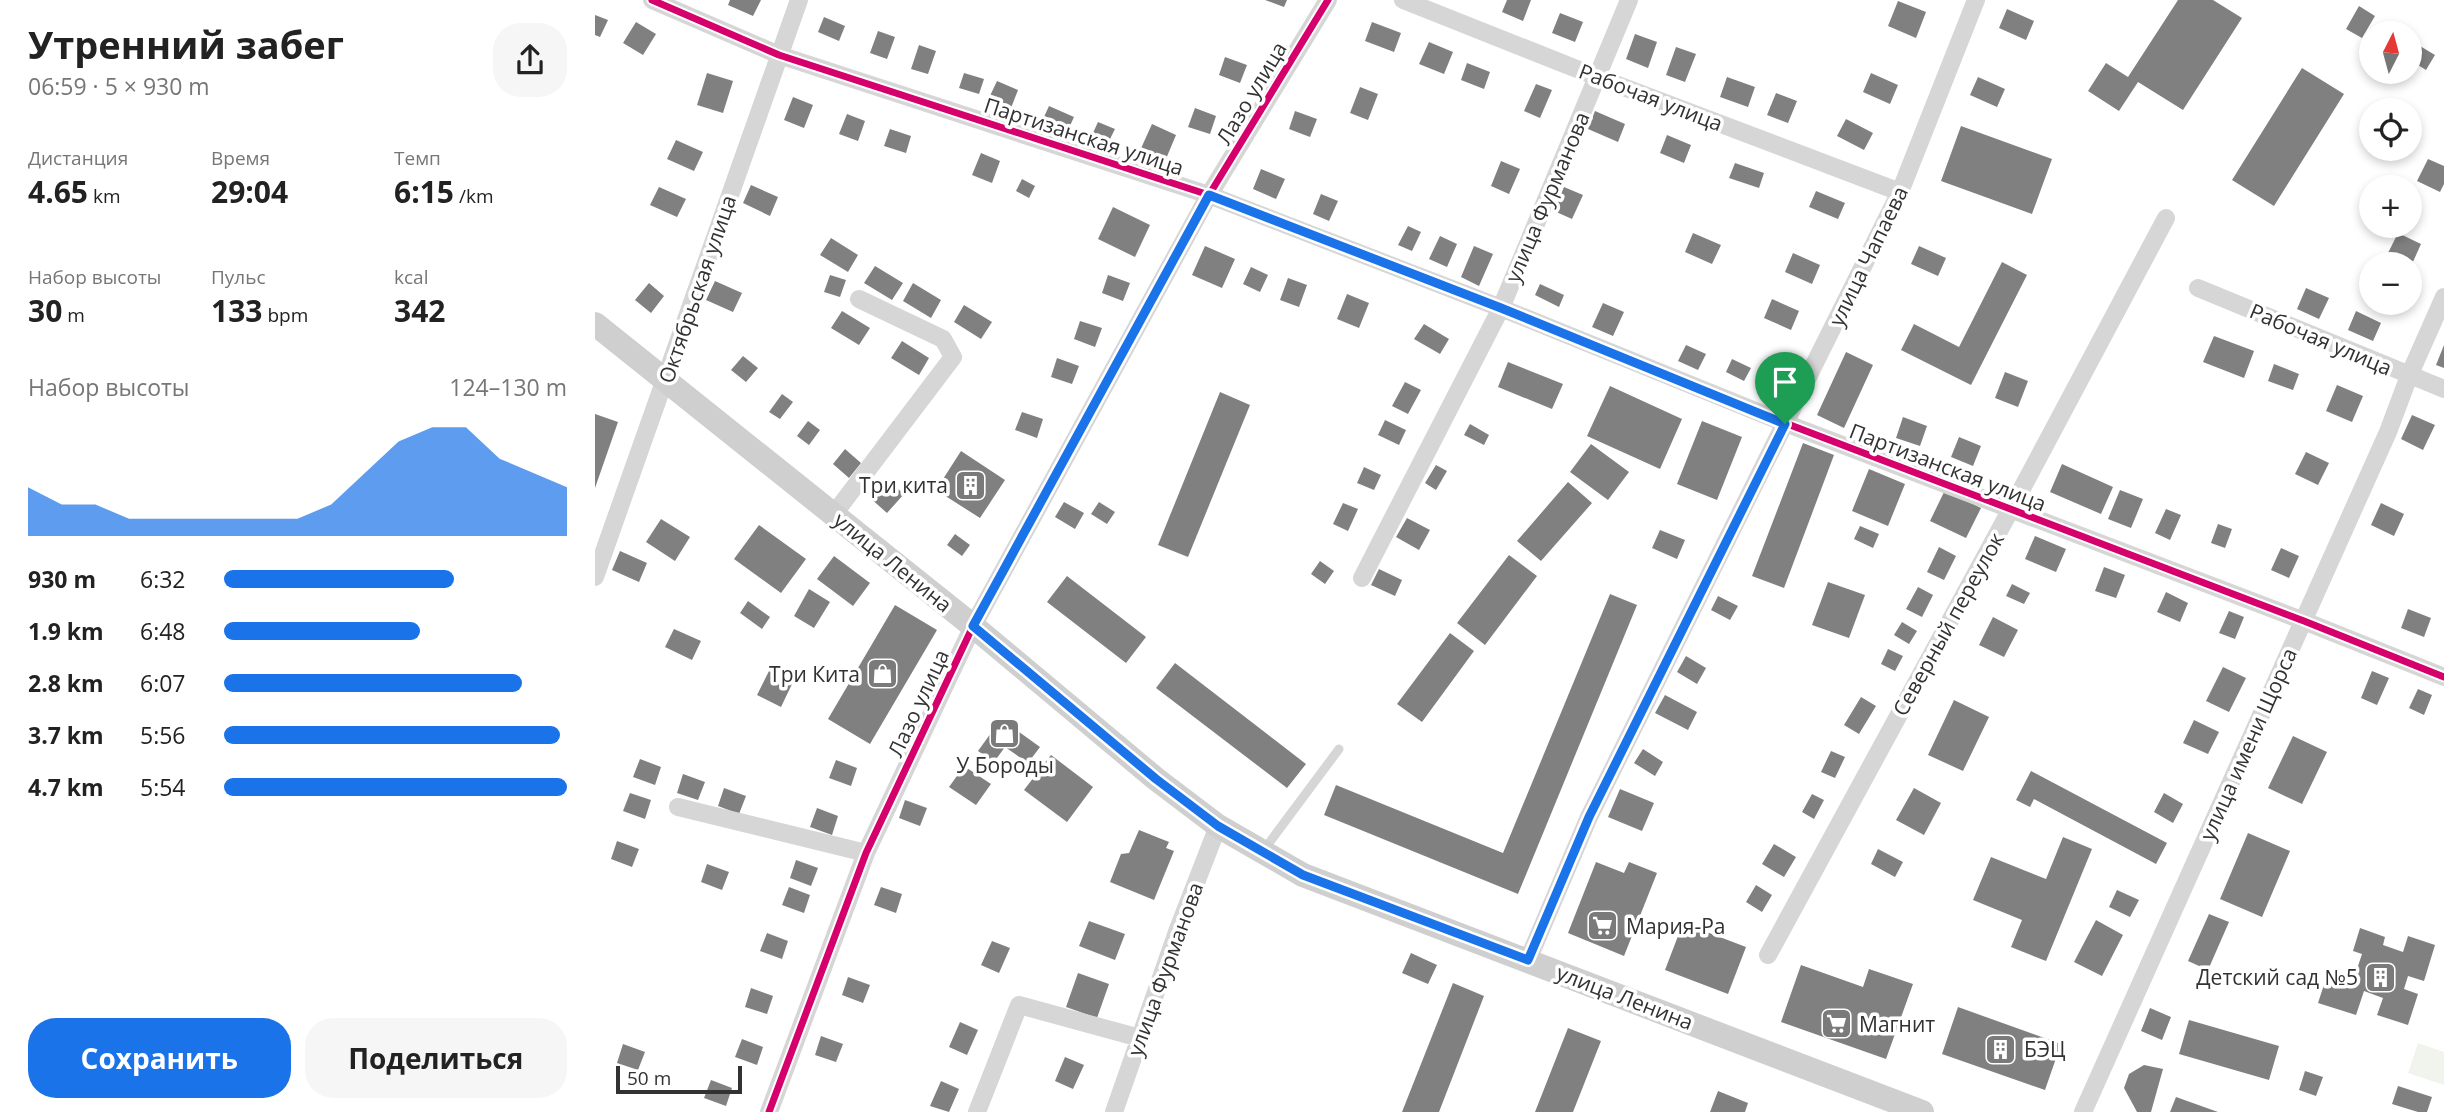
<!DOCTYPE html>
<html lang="ru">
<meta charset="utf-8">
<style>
:root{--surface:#fff;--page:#f6f6f6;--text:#222;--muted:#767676;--accent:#1a73e8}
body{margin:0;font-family:"Open Sans",sans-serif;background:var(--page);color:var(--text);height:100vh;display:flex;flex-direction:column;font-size:26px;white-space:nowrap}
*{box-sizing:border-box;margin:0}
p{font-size:23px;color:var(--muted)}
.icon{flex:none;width:38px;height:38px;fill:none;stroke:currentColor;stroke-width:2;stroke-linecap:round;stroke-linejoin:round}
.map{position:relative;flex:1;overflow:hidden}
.details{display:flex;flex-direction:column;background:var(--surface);width:595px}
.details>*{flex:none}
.needle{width:46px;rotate:6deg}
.fabs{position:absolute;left:1764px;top:21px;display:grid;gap:14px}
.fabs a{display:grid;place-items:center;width:63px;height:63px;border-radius:50%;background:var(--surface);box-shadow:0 4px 10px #0003;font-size:35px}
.scale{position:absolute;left:21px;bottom:18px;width:126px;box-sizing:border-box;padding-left:7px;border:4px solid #323232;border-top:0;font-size:19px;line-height:24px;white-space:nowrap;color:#323232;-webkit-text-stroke:5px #fff;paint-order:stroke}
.pin{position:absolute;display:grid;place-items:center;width:60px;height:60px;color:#fff;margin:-72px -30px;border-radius:50% 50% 50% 0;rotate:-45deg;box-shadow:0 0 7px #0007}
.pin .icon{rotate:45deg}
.round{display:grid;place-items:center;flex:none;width:74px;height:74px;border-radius:28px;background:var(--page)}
.overview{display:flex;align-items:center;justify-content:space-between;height:119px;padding:0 28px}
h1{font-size:38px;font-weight:700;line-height:52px}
.figures{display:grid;grid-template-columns:repeat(3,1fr);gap:10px;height:119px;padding:7px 28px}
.figures div{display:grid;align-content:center}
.figures b{font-size:30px;font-weight:700}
.figures small{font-size:19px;font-weight:400}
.figures p{font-size:19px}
.chart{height:196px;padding:14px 28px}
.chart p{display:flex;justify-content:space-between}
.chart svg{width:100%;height:126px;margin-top:7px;fill:var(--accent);opacity:.7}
.button{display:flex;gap:14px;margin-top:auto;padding:14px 28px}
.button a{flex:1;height:80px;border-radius:28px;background:var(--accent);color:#fff;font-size:28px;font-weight:700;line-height:80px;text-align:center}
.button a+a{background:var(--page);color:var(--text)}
ul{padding:0 28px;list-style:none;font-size:23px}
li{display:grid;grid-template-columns:112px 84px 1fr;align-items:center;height:52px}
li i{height:18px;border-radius:9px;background:var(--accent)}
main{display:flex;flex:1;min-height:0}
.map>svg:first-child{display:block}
.pitch{fill:#f1f4ed}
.building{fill:#808080}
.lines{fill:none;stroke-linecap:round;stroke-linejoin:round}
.service{stroke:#d6d6d6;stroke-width:9}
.minor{stroke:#d6d6d6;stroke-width:18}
.secondary{stroke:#cfcfcf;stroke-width:24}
.cycleway-casing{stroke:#fff;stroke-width:11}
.cycleway{stroke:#d6006c;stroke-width:7}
.route-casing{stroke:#fff;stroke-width:14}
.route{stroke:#1a73e8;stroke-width:9}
.labels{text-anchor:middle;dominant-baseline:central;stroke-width:7;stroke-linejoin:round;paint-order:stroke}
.street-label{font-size:21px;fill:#323232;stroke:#fff}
.poi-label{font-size:21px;fill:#323232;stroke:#fff;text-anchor:end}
</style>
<main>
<section class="details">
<div class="overview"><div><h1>Утренний забег</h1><p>06:59 · 5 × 930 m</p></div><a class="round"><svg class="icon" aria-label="share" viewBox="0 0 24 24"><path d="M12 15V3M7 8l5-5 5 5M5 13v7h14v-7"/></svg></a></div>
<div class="figures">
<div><p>Дистанция</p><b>4.65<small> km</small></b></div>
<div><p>Время</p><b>29:04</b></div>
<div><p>Темп</p><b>6:15<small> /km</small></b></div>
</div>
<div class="figures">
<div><p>Набор высоты</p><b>30<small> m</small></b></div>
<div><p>Пульс</p><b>133<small> bpm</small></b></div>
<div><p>kcal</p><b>342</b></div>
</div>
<div class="chart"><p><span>Набор высоты</span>124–130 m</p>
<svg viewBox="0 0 160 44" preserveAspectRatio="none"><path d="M0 44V27L10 33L20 33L30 38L40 38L50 38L60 38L70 38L80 38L90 33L100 22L110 11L120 6L130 6L140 17L150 22L160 27V44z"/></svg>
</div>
<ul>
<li><b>930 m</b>6:32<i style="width:67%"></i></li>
<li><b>1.9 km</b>6:48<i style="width:57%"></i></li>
<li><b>2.8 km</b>6:07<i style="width:87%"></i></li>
<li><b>3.7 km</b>5:56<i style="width:98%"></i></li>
<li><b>4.7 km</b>5:54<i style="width:100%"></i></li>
</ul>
<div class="button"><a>Сохранить</a><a>Поделиться</a></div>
</section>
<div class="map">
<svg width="1849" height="1112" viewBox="0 0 1849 1112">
<rect width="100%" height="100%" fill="#fff"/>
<!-- pitch -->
<path class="pitch" d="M1823 1043 1849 1052V1085L1813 1073Z"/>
<!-- building -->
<path class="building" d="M135 0H166L158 16 133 5Z
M670 0H692L689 7Z
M912 0H936L928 21 907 12Z
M1583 0H1618L1647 18 1588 110 1543 82 1524 111 1493 91 1511 63 1533 77Z
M1303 1 1331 12 1321 38 1293 26Z
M1764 6 1780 16 1767 38 1751 29Z
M1412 9 1439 21 1431 40 1404 28Z
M965 13 988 22 980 42 957 33Z
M0 15 13 20 5 37 0 35Z
M229 17 250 26 244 41 223 32Z
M41 22 61 34 48 55 28 43Z
M777 22 806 33 799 52 770 41Z
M283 31 300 37 292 59 275 53Z
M1040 34 1062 42 1053 68 1031 59Z
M1815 40 1840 55 1831 70 1815 60Z
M834 42 858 52 849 74 824 64Z
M324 45 341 51 333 74 316 69Z
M1081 47 1101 54 1090 82 1071 75Z
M630 57 652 65 645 83 624 75Z
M872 63 895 72 889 89 866 80Z
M1707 68 1749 94 1679 206 1637 180Z
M112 73 138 81 128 113 102 105Z
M369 73 389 79 384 94 364 88Z
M1276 73 1303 85 1295 104 1268 92Z
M1132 77 1160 87 1153 107 1125 97Z
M1383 77 1410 89 1402 107 1375 95Z
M402 81 423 90 416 108 394 98Z
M941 84 957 90 945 118 929 111Z
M765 87 783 94 773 120 755 113Z
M1181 93 1202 101 1193 123 1172 115Z
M198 97 218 105 209 128 189 120Z
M454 106 479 117 473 130 448 119Z
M600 108 621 116 615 134 593 127Z
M700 111 722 119 715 137 694 129Z
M1000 111 1030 124 1023 142 993 129Z
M252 114 270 121 263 141 244 134Z
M1251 119 1278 133 1269 150 1242 136Z
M503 122 520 129 513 143 497 135Z
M557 124 581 135 568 166 543 155Z
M1366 126 1457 159 1437 214 1346 181Z
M295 129 316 136 311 153 289 146Z
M1072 135 1096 145 1089 163 1065 153Z
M81 140 108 152 99 171 72 159Z
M386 153 405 161 397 183 377 175Z
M1833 159 1849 166V184L1845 192 1822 181Z
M906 161 925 169 914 194 896 186Z
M1140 163 1169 173 1164 188 1134 178Z
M666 169 690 179 681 199 658 189Z
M427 179 440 186 434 198 421 191Z
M156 185 183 197 175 216 148 203Z
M64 187 91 199 82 217 55 205Z
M969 187 988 195 977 219 959 211Z
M1221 191 1250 203 1243 219 1214 207Z
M726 194 743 201 734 221 718 214Z
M518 207 555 225 540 257 503 239Z
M813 226 826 232 817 251 803 245Z
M1098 233 1126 245 1117 264 1090 252Z
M1803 233 1826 244 1817 264H1811L1792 255Z
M845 236 862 244 852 267 834 259Z
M236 238 263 255 253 272 225 255Z
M610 246 640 259 627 288 597 275Z
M879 246 898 254 884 286 866 277Z
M1324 246 1351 258 1343 276 1316 264Z
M1198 253 1225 265 1217 284 1190 272Z
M1407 262 1432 275 1376 385 1306 350 1319 324 1364 347Z
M280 266 308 283 297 300 269 283Z
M656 267 673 275 665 292 648 284Z
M235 275 251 280 245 297 229 292Z
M513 275 535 283 528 301 507 293Z
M693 278 712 285 704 307 685 300Z
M120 281 147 293 138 312 111 300Z
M54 283 69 296 56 313 40 300Z
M318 283 346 300 336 318 308 301Z
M945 284 969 295 964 307 940 295Z
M1711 288 1734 298 1724 319 1702 309Z
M752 294 774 303 764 328 742 319Z
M1177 299 1204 311 1196 330 1169 318Z
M1008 303 1029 312 1018 336 997 327Z
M369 305 397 322 386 339 359 322Z
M247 311 275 328 264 345 236 328Z
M1761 311 1786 323 1778 341 1753 330Z
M485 321 507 328 500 347 479 339Z
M829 324 854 339 845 354 819 339Z
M1619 336 1659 351 1649 378 1608 362Z
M307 341 334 358 324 375 296 358Z
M1091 345 1111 354 1103 370 1083 361Z
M1849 345V368L1841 365Z
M1251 352 1278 365 1249 428 1222 415Z
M148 356 163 368 151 382 136 370Z
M462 358 484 366 477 384 456 377Z
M1137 359 1156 368 1149 381 1131 372Z
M913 362 968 384 957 409 903 387Z
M1679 364 1704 374 1698 390 1673 381Z
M1410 372 1433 381 1423 407 1400 398Z
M810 382 826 390 813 414 797 406Z
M1742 385 1768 396 1757 422 1731 411Z
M1015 386 1087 419 1065 469 992 436Z
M625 392 655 405 593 557 563 545Z
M187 394 198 402 185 419 174 412Z
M427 412 448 419 442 438 420 430Z
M0 414 23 422 0 488Z
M1817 415 1840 425 1828 450 1806 439Z
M1308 417 1332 426 1325 446 1301 438Z
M790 420 811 430 804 445 783 435Z
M213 421 225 430 214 445 202 436Z
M1107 421 1147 437 1122 500 1082 484Z
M875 424 894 435 889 445 869 435Z
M1364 437 1386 446 1378 466 1356 457Z
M1208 443 1239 455 1189 588 1157 576Z
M996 444 1034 472 1013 500 975 472Z
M250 449 266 463 254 478 238 464Z
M366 451 410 480 385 518 341 490Z
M1711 452 1734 463 1723 485 1700 474Z
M1467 464 1518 487 1506 514 1455 492Z
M841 465 852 471 841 490 830 483Z
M769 467 786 475 779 490 762 483Z
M1274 469 1310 484 1293 526 1257 511Z
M290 478 309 494 292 513 274 497Z
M973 482 997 503 946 561 922 541Z
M1350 490 1386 508 1371 538 1335 521Z
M1525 490 1548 499 1536 528 1513 519Z
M469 502 489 513 480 529 460 517Z
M504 502 520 512 512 524 496 514Z
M748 503 763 509 753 531 738 524Z
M1786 503 1809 514 1799 536 1776 525Z
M1571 509 1586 515 1575 540 1560 533Z
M812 518 835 530 824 550 801 537Z
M66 519 95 537 80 561 51 542Z
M1623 524 1637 529 1630 548 1616 543Z
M164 525 211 559 186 593 139 559Z
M1265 526 1284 534 1278 548 1259 539Z
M1065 530 1090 540 1082 559 1057 548Z
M360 534 375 545 367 556 352 545Z
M1440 536 1471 549 1461 572 1430 559Z
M1344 547 1361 556 1349 580 1332 572Z
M1686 548 1704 556 1694 578 1676 570Z
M25 551 52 563 44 582 17 570Z
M914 555 942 576 890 645 862 623Z
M239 556 275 583 258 606 222 579Z
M725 561 739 571 730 584 716 574Z
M1509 567 1530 575 1521 598 1500 591Z
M784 569 807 580 800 596 776 585Z
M472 576 551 637 531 663 452 602Z
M1233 582 1270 595 1254 638 1217 625Z
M1417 584 1435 593 1429 604 1411 596Z
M1323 587 1338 595 1327 617 1311 609Z
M214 589 235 602 219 628 199 616Z
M1571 592 1593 603 1585 622 1562 612Z
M1015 594 1042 605 923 894 729 815 741 785 908 853Z
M1123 596 1143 606 1135 620 1116 610Z
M153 601 175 617 167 629 145 613Z
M300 605 342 630 275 744 233 719Z
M1813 609 1836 618 1829 637 1806 628Z
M1634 611 1649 617 1640 639 1624 633Z
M1398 617 1423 630 1409 657 1384 645Z
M1307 622 1322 631 1314 644 1299 635Z
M79 629 106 641 97 660 70 647Z
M855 633 879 651 827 722 802 704Z
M1293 649 1308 656 1300 671 1286 664Z
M1091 656 1111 668 1102 684 1082 672Z
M580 663 711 764 692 788 561 688Z
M1628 667 1651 678 1634 712 1611 701Z
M174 671 198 682 186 707 162 695Z
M1777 671 1794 678 1782 705 1766 698Z
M1823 689 1837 695 1829 715 1814 708Z
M1070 695 1102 712 1093 730 1060 713Z
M1266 697 1281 706 1264 734 1249 725Z
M1359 700 1394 717 1368 771 1333 755Z
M406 719 445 747 433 763 410 747 399 762 383 751Z
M1599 720 1624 732 1613 754 1588 743Z
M1698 736 1732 752 1707 804 1673 788Z
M1048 749 1068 762 1060 776 1039 763Z
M1236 751 1250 757 1240 778 1226 772Z
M456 755 498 787 472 822 429 790Z
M45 759 66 767 60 785 38 777Z
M241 760 262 768 256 786 234 778Z
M369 766 396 784 381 805 354 787Z
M1436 771 1572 843 1561 864 1439 799 1435 807 1421 800Z
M88 774 110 782 103 800 82 793Z
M129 788 151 796 144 814 123 806Z
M1319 788 1346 803 1329 835 1301 820Z
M1025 789 1059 803 1047 831 1013 817Z
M35 793 56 800 50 819 28 811Z
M1569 793 1588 804 1578 823 1559 812Z
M1217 794 1229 800 1219 819 1207 812Z
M310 800 332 808 325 826 304 818Z
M222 808 243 816 237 835 215 827Z
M544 830 574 842 571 848 579 851 559 900 515 882 526 854 534 853Z
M1653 833 1695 851 1667 917 1625 899Z
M1468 837 1497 849 1451 961 1416 947 1427 920 1378 900 1396 857 1451 879Z
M22 841 44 849 37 867 16 859Z
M1179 844 1201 857 1189 877 1167 864Z
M1283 849 1308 862 1300 877 1276 864Z
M201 860 223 868 216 886 195 878Z
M1001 862 1029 873 1034 862 1062 873 1029 956 973 933Z
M112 864 134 872 127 890 106 882Z
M1161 885 1177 895 1167 912 1151 902Z
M194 887 215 895 209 913 187 905Z
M286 887 307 894 301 913 279 905Z
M1522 890 1544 900 1535 917 1514 907Z
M1614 914 1634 922 1613 970 1593 961Z
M1501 920 1528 935 1507 976 1479 962Z
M494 921 530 934 520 960 484 946Z
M1088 923 1151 947 1133 994 1070 970Z
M1765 928 1790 937 1788 945 1808 952 1813 936 1840 945 1829 981 1813 976 1809 989 1823 994 1813 1025 1782 1015 1788 998 1769 991 1761 1015 1723 1003 1734 969 1759 978 1767 954 1758 951Z
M172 933 193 941 187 959 165 951Z
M397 941 415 948 404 973 386 965Z
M816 953 842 965 833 984 807 973Z
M1206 965 1268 987 1274 969 1318 984 1291 1059 1186 1022Z
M483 973 514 984 502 1018 471 1007Z
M253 977 275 985 268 1003 247 995Z
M858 983 889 996 844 1112H807Z
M156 988 178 996 172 1014 150 1007Z
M1363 1007 1466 1044 1450 1090 1347 1054Z
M1555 1008 1576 1017 1567 1040 1546 1031Z
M1594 1020 1684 1046 1674 1080 1584 1054Z
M365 1022 383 1030 372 1055 354 1047Z
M973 1028 1006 1041 978 1112H940Z
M226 1036 248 1044 241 1062 220 1055Z
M147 1039 168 1047 162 1065 140 1057Z
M28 1044 50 1052 43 1070 22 1063Z
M470 1057 489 1065 478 1089 460 1081Z
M1549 1065 1568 1069 1556 1112H1542L1529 1088 1534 1074Z
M1710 1071 1728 1077 1721 1096 1704 1090Z
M116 1080 137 1088 131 1106 109 1098Z
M346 1081 364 1089 354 1112 335 1106Z
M1803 1086 1837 1097 1832 1112H1823L1797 1104Z
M1123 1091 1153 1103 1150 1112H1115Z
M1581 1097 1623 1112H1575Z"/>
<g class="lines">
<!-- service -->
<path class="service" d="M668 851 744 749"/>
<!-- minor -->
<path class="minor" d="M57 0 184 55 614 195 906 308 1190 423 1709 621 1849 677
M808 0 1002 77 1305 192
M1603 288 1849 389
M239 514 358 357 348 339 264 299
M0 577 204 0
M767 578 906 308 1034 0
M83 807 271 853
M1173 955 1416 509 1571 218
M933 960 994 817 1305 192 1381 0
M174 1112 271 853 378 626 614 195 733 0
M382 1112 424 1005 545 1038
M519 1112 583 929 623 826
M1488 1112 1793 432 1814 376 1849 297"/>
<!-- secondary -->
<path class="secondary" d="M0 324 378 626 561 779 623 826 708 875 1327 1112"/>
<defs>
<path id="cycleway" d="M57 0 184 55 614 195 906 308 1190 423 1709 621 1849 677
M174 1112 271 853 378 626 614 195 733 0"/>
</defs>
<!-- cycleway casing -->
<use href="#cycleway" class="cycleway-casing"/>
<!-- cycleway -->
<use href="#cycleway" class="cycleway"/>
</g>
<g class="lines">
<defs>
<path id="route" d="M614 195 906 308 1190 424 994 817 933 960 708 875 623 826 561 779 378 626Z"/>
</defs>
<!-- route casing -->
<use href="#route" class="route-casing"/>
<!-- route -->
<use href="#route" class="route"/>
</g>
<!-- icons -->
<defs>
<symbol id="building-square" viewBox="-11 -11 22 22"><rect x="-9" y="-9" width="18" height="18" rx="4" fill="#7a7a7a" stroke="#fff"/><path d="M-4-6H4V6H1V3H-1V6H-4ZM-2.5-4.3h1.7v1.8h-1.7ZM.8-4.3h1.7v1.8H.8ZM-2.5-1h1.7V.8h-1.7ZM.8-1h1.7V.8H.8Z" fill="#fff"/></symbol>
<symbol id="shop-square" viewBox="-11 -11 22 22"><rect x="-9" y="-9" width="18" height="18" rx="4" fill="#7a7a7a" stroke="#fff"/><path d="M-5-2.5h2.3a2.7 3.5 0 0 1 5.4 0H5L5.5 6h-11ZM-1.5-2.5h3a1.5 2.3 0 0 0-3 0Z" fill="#fff"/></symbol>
<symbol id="supermarket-square" viewBox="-11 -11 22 22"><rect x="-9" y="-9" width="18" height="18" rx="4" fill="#7a7a7a" stroke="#fff"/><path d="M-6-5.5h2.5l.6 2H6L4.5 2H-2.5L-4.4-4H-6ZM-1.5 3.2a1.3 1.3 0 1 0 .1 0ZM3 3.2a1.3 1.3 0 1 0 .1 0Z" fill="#fff"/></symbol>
</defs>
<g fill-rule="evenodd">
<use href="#building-square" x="358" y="468" width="35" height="35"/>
<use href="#shop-square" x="270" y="656" width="35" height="35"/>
<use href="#shop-square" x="392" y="716" width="35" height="35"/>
<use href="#supermarket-square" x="990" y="908" width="35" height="35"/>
<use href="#building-square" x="1768" y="960" width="35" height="35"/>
<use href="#supermarket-square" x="1224" y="1006" width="35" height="35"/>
<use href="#building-square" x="1388" y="1032" width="35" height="35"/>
</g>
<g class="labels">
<!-- street labels -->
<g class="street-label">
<text transform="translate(656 93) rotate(-59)">Лазо улица</text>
<text transform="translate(1056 97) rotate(21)">Рабочая улица</text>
<text transform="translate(489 136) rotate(18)">Партизанская улица</text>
<text transform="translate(952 197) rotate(-67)">улица Фурманова</text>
<text transform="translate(1273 256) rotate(-64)">улица Чапаева</text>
<text transform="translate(102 289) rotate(-71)">Октябрьская улица</text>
<text transform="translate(1726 339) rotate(23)">Рабочая улица</text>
<text transform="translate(1353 467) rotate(21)">Партизанская улица</text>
<text transform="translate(298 562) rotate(39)">улица Ленина</text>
<text transform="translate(1353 624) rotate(-61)">Северный переулок</text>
<text transform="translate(323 703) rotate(-65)">Лазо улица</text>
<text transform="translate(1653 744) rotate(-66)">улица имени Щорса</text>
<text transform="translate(570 969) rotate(-70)">улица Фурманова</text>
<text transform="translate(1030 997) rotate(21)">улица Ленина</text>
</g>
<!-- poi labels -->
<g class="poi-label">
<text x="353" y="485">Три кита</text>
<text x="265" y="674">Три Кита</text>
<text x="410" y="765" text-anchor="middle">У Бороды</text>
<text x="1031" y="926" text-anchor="start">Мария-Ра</text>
<text x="1763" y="977">Детский сад №5</text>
<text x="1264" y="1024" text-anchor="start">Магнит</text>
<text x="1429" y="1049" text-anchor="start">БЭЦ</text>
</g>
</g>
</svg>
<div class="fabs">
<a><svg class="needle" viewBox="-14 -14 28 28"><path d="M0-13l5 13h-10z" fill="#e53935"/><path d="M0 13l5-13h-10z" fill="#767676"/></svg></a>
<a><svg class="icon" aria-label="locate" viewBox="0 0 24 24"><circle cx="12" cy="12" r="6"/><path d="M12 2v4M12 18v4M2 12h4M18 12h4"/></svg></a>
<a>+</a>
<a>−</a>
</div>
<div class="scale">50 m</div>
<div class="pin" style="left:1190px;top:424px;background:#1e9e55"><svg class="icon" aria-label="arrive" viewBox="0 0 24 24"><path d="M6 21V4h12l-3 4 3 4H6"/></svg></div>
</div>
</main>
